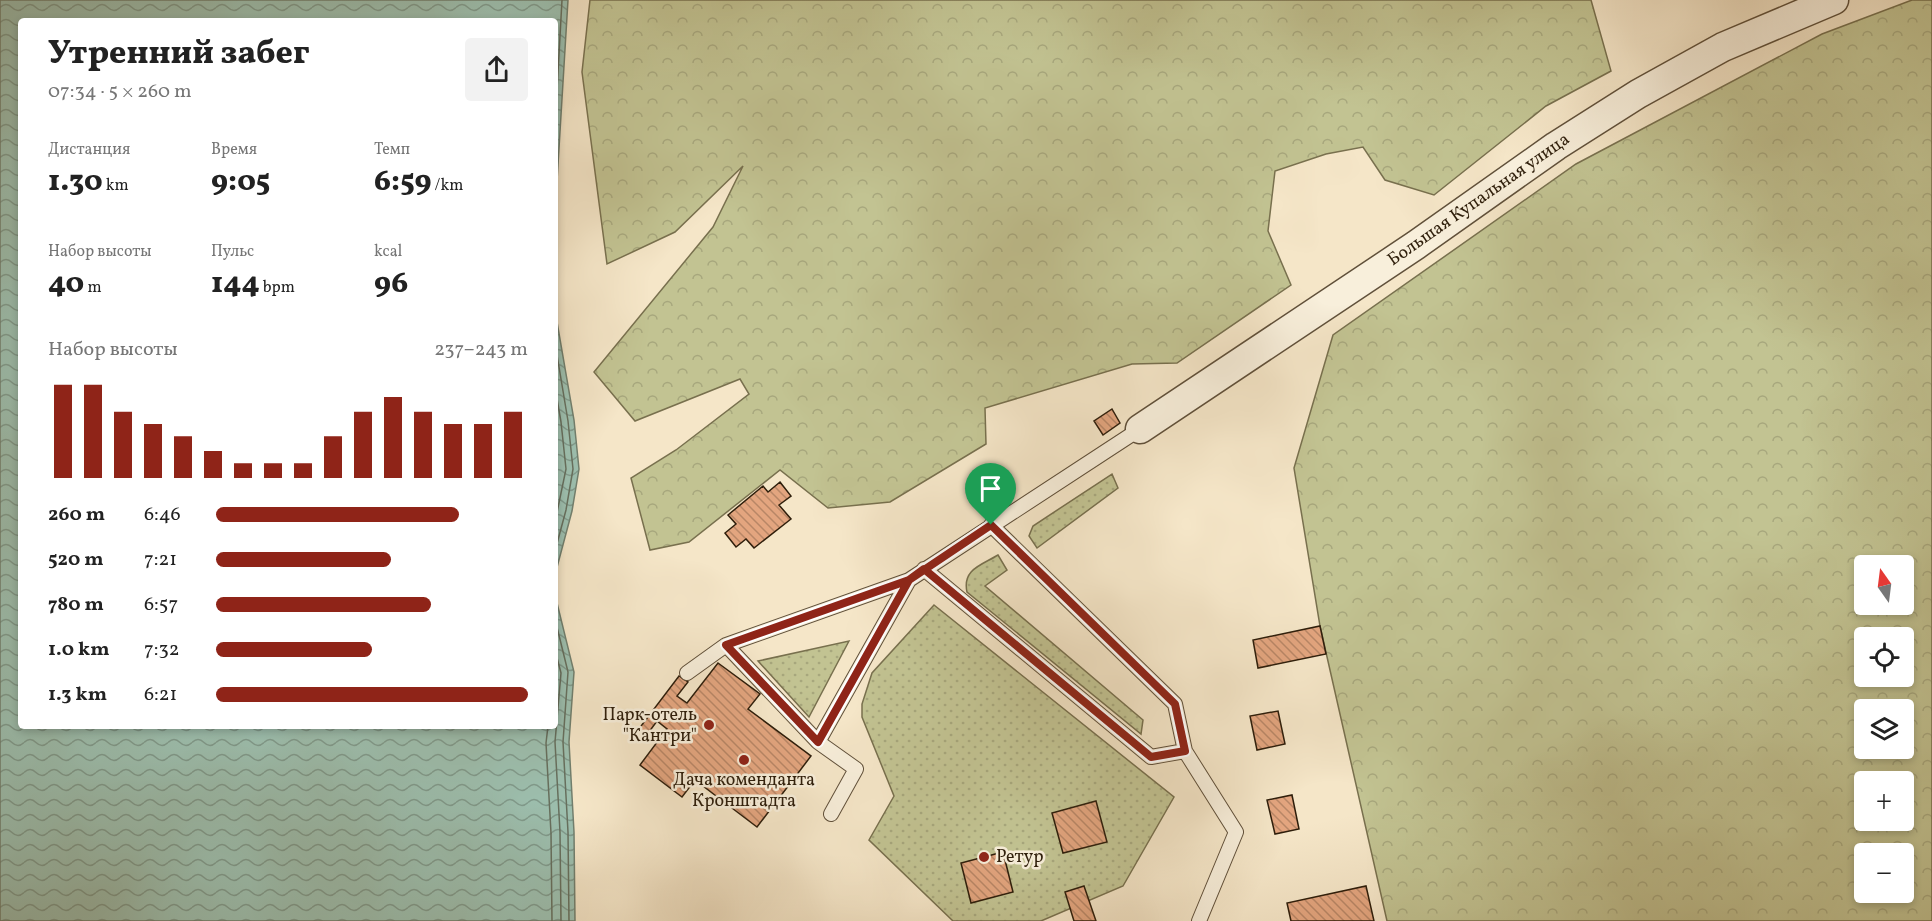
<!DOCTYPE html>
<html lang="ru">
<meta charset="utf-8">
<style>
:root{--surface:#fff;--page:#f2f2f2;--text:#222;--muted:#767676;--accent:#8f2418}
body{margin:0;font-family:Vollkorn,serif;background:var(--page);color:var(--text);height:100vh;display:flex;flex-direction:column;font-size:22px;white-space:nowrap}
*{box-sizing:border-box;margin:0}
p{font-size:20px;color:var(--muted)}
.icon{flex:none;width:33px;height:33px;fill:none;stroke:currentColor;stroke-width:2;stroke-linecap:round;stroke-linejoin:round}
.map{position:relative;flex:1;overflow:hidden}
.sheet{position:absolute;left:18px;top:18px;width:540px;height:711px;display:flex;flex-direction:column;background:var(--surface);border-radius:6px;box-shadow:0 3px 9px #0003}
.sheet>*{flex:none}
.needle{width:39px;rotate:346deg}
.tools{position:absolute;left:1854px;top:555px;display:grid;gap:12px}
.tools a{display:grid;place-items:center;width:60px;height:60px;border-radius:6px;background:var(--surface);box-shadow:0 3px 9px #0003;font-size:30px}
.pin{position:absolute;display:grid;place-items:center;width:51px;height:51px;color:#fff;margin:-62px -26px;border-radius:50% 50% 50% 0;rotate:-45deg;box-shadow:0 0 6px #0007}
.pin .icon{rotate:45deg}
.round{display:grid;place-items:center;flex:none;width:63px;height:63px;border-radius:6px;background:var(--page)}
.headline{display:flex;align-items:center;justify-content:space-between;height:102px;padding:0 30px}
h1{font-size:33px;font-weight:800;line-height:45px}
.figures{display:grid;grid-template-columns:repeat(3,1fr);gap:9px;height:102px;padding:6px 30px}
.figures div{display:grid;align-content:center}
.figures b{font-size:30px;font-weight:800}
.figures small{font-size:16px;font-weight:400}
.figures p{font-size:16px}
.chart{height:168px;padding:12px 30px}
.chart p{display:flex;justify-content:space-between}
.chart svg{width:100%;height:108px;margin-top:6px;stroke:var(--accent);stroke-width:6}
ul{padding:0 30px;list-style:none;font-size:20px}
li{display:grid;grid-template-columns:96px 72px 1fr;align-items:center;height:45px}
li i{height:15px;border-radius:8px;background:var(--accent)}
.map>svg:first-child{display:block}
.grass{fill:url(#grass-dots);stroke:#78704e;stroke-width:1.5}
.forest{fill:url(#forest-crowns);stroke:#78704e;stroke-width:1.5;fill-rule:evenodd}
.water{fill:url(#water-waves);stroke:#717f6e;stroke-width:1.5}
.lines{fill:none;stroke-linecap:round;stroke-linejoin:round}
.shore{stroke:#666f5e;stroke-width:1.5}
.building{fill:url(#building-back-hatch);stroke:#2e1e0b;stroke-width:1.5}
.service-casing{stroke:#60503a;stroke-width:16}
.minor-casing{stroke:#60503a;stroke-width:31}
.service{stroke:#f8efdb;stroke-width:14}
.minor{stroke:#f8efdb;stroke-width:28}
.route-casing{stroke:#fff;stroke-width:12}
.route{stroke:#8f2418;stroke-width:8}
.poi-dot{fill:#8f2418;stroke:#f8efdb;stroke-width:2}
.labels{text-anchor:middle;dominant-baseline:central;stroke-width:5;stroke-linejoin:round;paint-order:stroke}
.street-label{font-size:18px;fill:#2e1e0b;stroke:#f8efdb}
.poi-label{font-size:18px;fill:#2e1e0b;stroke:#f8efdb;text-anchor:end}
</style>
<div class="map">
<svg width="1932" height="921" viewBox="0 0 1932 921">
<defs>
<pattern id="grass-dots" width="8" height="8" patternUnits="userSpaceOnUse" patternTransform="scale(1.5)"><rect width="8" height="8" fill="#c2c392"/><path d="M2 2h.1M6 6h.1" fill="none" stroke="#a7a77d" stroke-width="1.8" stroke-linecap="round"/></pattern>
<pattern id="forest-crowns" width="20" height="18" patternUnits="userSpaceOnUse" patternTransform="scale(1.5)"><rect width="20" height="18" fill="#c2c392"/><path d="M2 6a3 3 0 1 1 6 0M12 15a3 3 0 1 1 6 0" fill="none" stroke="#a7a77d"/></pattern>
<pattern id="water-waves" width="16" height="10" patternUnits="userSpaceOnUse" patternTransform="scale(1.5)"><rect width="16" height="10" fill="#9dc0b0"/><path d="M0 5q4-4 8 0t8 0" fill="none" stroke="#809b8d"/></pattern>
<pattern id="building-back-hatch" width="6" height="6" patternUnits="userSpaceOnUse" patternTransform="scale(1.5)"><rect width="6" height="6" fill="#e3a57f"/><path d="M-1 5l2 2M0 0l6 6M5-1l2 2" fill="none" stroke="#b88666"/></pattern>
</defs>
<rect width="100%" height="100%" fill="#f5e6c8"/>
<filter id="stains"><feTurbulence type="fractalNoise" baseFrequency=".00333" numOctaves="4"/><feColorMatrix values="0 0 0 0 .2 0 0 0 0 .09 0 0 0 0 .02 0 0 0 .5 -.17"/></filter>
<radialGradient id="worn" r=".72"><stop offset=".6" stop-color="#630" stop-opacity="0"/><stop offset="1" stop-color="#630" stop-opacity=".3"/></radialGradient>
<!-- grass -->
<path class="grass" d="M1112 474 1118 488 1037 548 1029 536 1033 526Z
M998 555 1007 570 985 586 1143 720 1141 734 967 592C962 569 982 565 998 555Z
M934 605 1174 797 1123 886 1041 921H953L869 840 894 796 862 717V704L872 673Z
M849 641 809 717 758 661Z"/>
<!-- forest -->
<path class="forest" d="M590 0H1591L1611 71 1546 106 1434 195 1385 180 1363 147 1326 154 1275 171 1268 231 1291 285 1177 363 1132 364 985 408 986 444 890 502 828 508 780 470 689 542 650 550 631 478 676 450 749 394 740 379 635 421 594 372 713 227 743 166 675 232 607 264 582 72Z
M1912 0H1932V921H1387L1320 626 1294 468 1333 335 1576 164 1822 34ZM1864 566H1904V604H1864ZM1864 638H1904V676H1864ZM1864 710H1904V748H1864ZM1864 782H1904V820H1864ZM1864 854H1904V892H1864Z"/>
<!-- water -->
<path class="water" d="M0 0H568L555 214V21H21V726H555V295L557 322 574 420 579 469 572 511 556 571 557 603 574 672 569 742 574 832 575 921H0Z"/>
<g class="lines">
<!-- shore -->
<path class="shore" d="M555 126 562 0
M555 343 568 421 573 469 566 510 555 551
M555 387 561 422 566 469 555 522
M555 619 568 672 563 742 568 832 569 921
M555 650 561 673 555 742 560 832 561 921
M548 726 546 743 551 833 552 921"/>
</g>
<!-- building -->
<path class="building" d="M1112 409 1120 423 1103 435 1094 421Z
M780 482 791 496 779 505 791 519 754 548 746 539 736 547 725 533 736 524 728 515 763 486 768 492Z
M1320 626 1326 654 1258 668 1253 640Z
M718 663 760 694 748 709 811 756 757 827 695 780 682 797 640 765 667 729 657 721 646 736 638 730 679 676 688 682 677 696 687 703Z
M1278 711 1285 744 1257 750 1250 716Z
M1292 795 1299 829 1275 834 1267 800Z
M1096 801 1107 842 1063 853 1052 813Z
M1003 852 1013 892 971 903 961 863Z
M1084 886 1096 921H1074L1065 892Z
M1366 886 1374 921H1291L1287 903Z"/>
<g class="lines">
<defs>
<path id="service" d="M991 525 1175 704 1185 751
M924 569 1151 757 1185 751 1236 832 1199 921
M726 645 818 742
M687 673 726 645 909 580 1140 429
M831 814 856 769 818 742 909 580"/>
<path id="minor" d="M1140 429 1416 245 1556 146 1638 94 1723 47 1834 0"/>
</defs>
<!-- service casing -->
<use href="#service" class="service-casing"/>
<!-- minor casing -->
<use href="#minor" class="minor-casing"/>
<!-- service -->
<use href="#service" class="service"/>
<!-- minor -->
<use href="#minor" class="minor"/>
</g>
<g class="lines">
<defs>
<path id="route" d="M991 525 909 580 726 645 818 742 909 580 924 569 1151 757 1185 751 1175 704 991 525"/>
</defs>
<!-- route casing -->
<use href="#route" class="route-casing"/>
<!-- route -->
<use href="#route" class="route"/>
</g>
<!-- markers -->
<g class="poi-dot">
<circle cx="709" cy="725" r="6"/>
<circle cx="744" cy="760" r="6"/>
<circle cx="984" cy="857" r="6"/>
</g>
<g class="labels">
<!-- street labels -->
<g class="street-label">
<text transform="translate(1479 200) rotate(-35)">Большая Купальная улица</text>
</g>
<!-- poi labels -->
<g class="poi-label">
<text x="697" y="715">Парк-отель<tspan x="697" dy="21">"Кантри"</tspan></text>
<text x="744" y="780" text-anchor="middle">Дача коменданта<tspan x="744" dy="21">Кронштадта</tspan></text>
<text x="996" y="857" text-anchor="start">Ретур</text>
</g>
</g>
<rect width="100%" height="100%" filter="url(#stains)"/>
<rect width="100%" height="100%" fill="url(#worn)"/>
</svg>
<div class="tools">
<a><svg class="needle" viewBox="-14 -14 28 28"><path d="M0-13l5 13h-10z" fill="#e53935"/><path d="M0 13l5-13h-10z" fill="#767676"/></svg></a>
<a><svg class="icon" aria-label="locate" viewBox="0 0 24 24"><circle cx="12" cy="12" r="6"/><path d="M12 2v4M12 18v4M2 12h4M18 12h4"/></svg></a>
<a><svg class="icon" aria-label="layers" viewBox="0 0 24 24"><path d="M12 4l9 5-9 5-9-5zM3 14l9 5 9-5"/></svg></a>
<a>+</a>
<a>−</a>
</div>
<div class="pin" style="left:991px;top:525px;background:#1e9e55"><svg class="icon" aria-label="arrive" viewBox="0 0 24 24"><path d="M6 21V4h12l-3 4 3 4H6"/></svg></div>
<section class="sheet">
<div class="headline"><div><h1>Утренний забег</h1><p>07:34 · 5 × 260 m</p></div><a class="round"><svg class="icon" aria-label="share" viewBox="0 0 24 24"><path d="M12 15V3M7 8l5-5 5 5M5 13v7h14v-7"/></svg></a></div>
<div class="figures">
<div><p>Дистанция</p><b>1.30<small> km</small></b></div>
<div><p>Время</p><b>9:05</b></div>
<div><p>Темп</p><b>6:59<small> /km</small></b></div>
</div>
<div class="figures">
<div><p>Набор высоты</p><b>40<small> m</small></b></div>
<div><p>Пульс</p><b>144<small> bpm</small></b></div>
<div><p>kcal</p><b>96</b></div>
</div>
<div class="chart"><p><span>Набор высоты</span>237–243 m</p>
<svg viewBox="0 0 160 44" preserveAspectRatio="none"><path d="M5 44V6M15 44V6M25 44V17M35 44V22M45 44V27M55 44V33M65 44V38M75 44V38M85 44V38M95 44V27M105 44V17M115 44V11M125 44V17M135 44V22M145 44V22M155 44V17"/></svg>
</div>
<ul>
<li><b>260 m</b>6:46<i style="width:78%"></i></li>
<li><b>520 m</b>7:21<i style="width:56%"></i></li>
<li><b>780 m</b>6:57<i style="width:69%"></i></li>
<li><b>1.0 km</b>7:32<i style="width:50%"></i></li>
<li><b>1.3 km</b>6:21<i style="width:100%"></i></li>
</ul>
</section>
</div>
